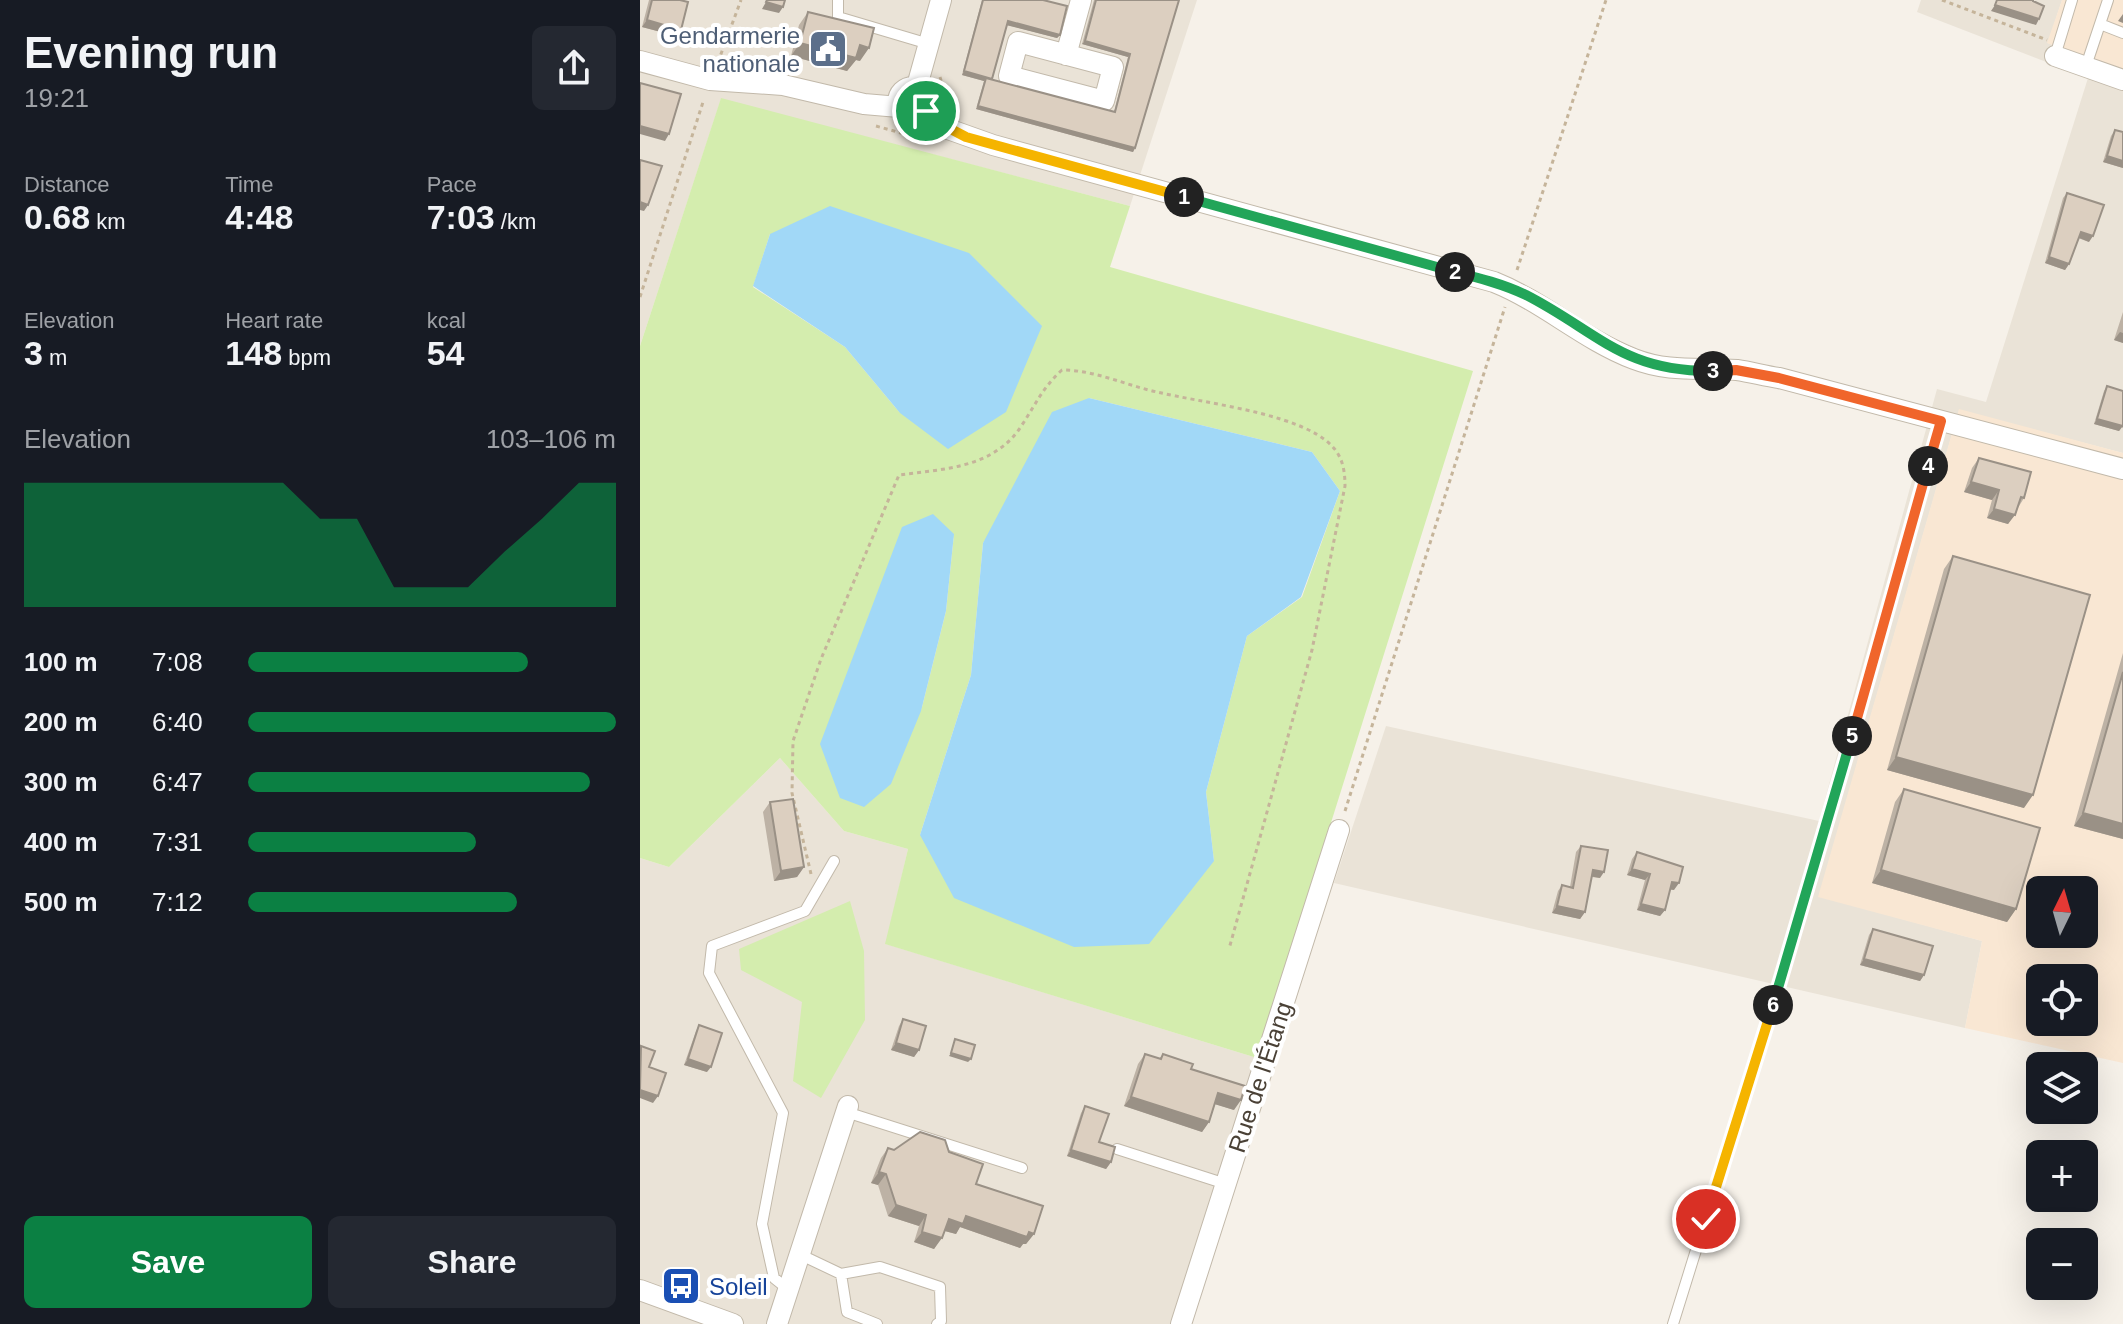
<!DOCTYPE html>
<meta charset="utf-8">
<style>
:root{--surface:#171b24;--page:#242831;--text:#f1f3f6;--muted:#9ea1a6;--accent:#0b8043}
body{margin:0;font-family:Arial,sans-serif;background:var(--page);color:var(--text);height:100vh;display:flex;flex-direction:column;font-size:30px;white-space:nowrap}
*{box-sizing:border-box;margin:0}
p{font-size:26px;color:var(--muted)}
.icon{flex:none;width:44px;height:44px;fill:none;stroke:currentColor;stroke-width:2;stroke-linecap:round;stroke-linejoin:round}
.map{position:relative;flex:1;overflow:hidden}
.panel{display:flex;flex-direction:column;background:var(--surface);width:640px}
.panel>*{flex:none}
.needle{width:52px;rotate:5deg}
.controls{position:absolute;left:1386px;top:876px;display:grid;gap:16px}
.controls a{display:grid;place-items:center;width:72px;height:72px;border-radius:12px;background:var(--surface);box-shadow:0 8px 32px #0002;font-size:40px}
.pin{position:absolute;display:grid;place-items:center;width:68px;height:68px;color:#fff;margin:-34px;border:4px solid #fff;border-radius:50%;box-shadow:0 2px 8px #0007}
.km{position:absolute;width:40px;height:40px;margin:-20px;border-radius:50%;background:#222;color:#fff;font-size:22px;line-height:40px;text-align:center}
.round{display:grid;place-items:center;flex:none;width:84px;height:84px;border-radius:12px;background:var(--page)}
.head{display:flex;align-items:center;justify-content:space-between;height:136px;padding:0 24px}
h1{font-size:44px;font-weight:700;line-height:60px}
.stats{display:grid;grid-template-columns:repeat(3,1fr);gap:12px;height:136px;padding:8px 24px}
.stats div{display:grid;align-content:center}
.stats b{font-size:34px;font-weight:700}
.stats small{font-size:22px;font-weight:400}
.stats p{font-size:22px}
.chart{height:224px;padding:16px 24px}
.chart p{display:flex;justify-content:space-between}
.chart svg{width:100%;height:144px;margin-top:8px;fill:var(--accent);opacity:.7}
.cta{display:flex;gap:16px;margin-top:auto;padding:16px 24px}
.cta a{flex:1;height:92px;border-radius:12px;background:var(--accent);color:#fff;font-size:32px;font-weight:700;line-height:92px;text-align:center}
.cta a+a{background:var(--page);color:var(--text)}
ul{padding:0 24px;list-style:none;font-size:26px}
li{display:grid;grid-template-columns:128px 96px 1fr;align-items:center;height:60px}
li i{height:20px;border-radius:10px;background:var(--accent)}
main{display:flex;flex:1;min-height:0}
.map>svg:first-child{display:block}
.residential{fill:#eae3d7}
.commercial{fill:#f9e7d3;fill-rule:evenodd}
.green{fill:#d4edae;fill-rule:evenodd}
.water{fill:#a1d8f7}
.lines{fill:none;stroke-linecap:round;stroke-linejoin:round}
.service-casing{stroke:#c2b9aa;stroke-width:12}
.minor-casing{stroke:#c2b9aa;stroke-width:22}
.path{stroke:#c5b49a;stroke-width:3;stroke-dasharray:4 4;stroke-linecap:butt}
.service{stroke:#fff;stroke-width:10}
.minor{stroke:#fff;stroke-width:20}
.wall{fill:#bdb2a5}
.shaded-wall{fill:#9a9186}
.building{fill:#dccfc0;stroke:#9a9186;stroke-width:2}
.split-1-casing{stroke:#fff;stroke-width:16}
.split-2-casing{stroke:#fff;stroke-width:16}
.split-3-casing{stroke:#fff;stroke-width:16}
.split-4-casing{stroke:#fff;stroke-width:16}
.split-5-casing{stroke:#fff;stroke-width:16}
.split-6-casing{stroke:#fff;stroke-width:16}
.split-7-casing{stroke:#fff;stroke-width:16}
.split-1{stroke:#f5b400;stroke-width:10}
.split-2{stroke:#22a559;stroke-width:10}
.split-3{stroke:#22a559;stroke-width:10}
.split-4{stroke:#f0652b;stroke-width:10}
.split-5{stroke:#f0652b;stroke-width:10}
.split-6{stroke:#22a559;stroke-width:10}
.split-7{stroke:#f5b400;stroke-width:10}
.labels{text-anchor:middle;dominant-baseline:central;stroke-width:8;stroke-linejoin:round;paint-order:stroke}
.service-label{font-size:24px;fill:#4e5e75;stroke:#fff;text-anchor:end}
.street-label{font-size:24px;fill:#4a4136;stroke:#fff}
.transit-label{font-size:24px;fill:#164399;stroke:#fff;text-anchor:start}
</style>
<main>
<section class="panel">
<div class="head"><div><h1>Evening run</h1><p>19:21</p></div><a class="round"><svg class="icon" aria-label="share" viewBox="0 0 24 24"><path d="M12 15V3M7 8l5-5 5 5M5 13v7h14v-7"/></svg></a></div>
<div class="stats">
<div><p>Distance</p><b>0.68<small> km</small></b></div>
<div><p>Time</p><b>4:48</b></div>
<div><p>Pace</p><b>7:03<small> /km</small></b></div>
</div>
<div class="stats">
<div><p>Elevation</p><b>3<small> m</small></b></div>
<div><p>Heart rate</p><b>148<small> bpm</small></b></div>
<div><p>kcal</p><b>54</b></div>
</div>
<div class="chart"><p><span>Elevation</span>103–106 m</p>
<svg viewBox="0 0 160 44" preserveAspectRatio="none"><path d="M0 44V6L10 6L20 6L30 6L40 6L50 6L60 6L70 6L80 17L90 17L100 38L110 38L120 38L130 27L140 17L150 6L160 6V44z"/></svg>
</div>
<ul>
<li><b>100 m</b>7:08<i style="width:76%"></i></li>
<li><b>200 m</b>6:40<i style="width:100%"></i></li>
<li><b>300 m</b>6:47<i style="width:93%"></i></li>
<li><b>400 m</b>7:31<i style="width:62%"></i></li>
<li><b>500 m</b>7:12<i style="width:73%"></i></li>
</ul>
<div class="cta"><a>Save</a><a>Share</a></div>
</section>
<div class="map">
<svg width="1483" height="1324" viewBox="0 0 1483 1324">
<rect width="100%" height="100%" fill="#f6f1e9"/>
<!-- residential -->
<path class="residential" d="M0 0H557L490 206 81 99 0 346Z
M1281 0H1422L1408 43 1483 71V453L1319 410 1179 896 1342 941 1325 1028 694 883 746 726 1179 821 1297 389 1346 402 1448 78 1277 12Z
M140 758 204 831 268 849 246 944 617 1058 539 1324H0V858L29 867Z"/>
<!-- commercial -->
<path class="commercial" d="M1422 0H1483V71L1407 43Z
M1319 409 1483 453V1063L1325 1028 1342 941 1178 897ZM1400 890H1444V934H1400ZM1400 978H1444V1022H1400Z"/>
<!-- green -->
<path class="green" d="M81 98 490 206 470 267 833 371 617 1058 245 944 268 849 204 831 140 758 29 867 0 858V346ZM130 234 260 413 205 347 113 287ZM449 398 672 452 700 491 662 597 607 636 566 792 574 861 280 835 331 675 343 543ZM314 534 306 611 281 711Z
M210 901 224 951 225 1020 181 1098 153 1081 162 1002 101 970 99 949Z"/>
<!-- water -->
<path class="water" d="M190 206 329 253 402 326 366 412 308 449 260 413 205 347 113 286 130 234Z
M449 398 672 452 700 491 661 597 607 636 566 792 574 861 509 944 434 947 314 898 280 835 331 675 343 543 412 412Z
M293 514 314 534 306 611 281 711 251 784 224 807 200 798 180 744 262 527Z"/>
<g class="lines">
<defs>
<path id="service" d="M198 0V17L289 44
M1460 24 1483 33
M1415 56 1432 0
M1446 66 1468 0
M206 1112 382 1168
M477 1149 586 1184
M161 1255 201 1274 240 1267 300 1287 301 1321 297 1324
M201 1274 207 1312 237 1324
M149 1290 134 1278 122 1224 143 1113 69 973 72 946 165 911 194 861
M1033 1324 1164 903 1301 421"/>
<path id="minor" d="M378 42 473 67 464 101 369 76Z
M426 55 441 0
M1415 56 1483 80
M0 61 70 80 143 85 224 104 259 107
M277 86 301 0
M258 102a15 15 0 1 1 30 0a15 15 0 1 1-30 0Z
M282 114 308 129 353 145 854 282C904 302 944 340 994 359 1030 373 1060 367 1097 370 1111 372 1125 376 1139 378L1483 469
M0 1290 93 1324
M137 1324 208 1106
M541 1324 699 830"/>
</defs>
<!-- service casing -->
<use href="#service" class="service-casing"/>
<!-- minor casing -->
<use href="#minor" class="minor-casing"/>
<!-- path -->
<path class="path" d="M1302 0 1407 40
M78 62 101 0
M300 77 309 108
M236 126 286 140
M877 270 966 0
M0 297 64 99
M705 811 865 307
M171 874 152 793 153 741 181 659 259 475C304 469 355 468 382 425 395 405 404 386 422 370 455 370 485 385 517 392 564 403 638 411 678 435 699 448 705 462 705 486L672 650 589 949"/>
<!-- service -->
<use href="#service" class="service"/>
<!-- minor -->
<use href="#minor" class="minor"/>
</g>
<!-- wall -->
<path class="wall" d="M9 0H40L41 30 36 36 2 27Z
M342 0H403L420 35 417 38 367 25 352 80 474 112 488 57 442 44 454 0H539L495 148 493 152 336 109 344 81 322 75Z
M168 12 220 61 216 60 207 71 151 56 159 25Z
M1475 130 1483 168 1463 162 1471 136Z
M1427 193 1449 242 1438 238 1429 264 1425 270 1405 263 1423 198Z
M1483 312V343L1474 340Z
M1467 386 1482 427 1479 431 1454 424 1464 391Z
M1339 458 1384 498 1368 524 1347 518 1352 500 1324 492 1332 468Z
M1313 556 1384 808 1247 770 1304 569Z
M1483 653V839L1434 826Z
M1264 789 1376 909 1367 922 1232 883 1255 802Z
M130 802 164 867 157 877 134 881 123 812Z
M941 846 960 878 952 877 945 912 940 919 912 913 918 891 922 885 930 887 936 852Z
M997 852 1034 890 1030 889 1025 910 1020 916 997 910 1005 880 987 875 992 859Z
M1233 929 1284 975 1280 981 1220 965 1229 935Z
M263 1019 279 1050 274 1057 251 1050 259 1026Z
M59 1025 67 1072 44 1065 56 1031Z
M505 1054 519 1059 523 1054 551 1069 594 1110 575 1104 569 1122 562 1132 484 1106 498 1064Z
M445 1106 459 1142 471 1162 466 1169 427 1156 441 1113Z
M248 1148 254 1150 309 1152 336 1184 394 1234 386 1244H383L380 1248 320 1227 316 1234 305 1231 294 1249 274 1242 279 1226 248 1216 238 1185 231 1183 241 1158Z"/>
<!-- shaded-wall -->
<path class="shaded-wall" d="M126 2 143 7 139 13 122 9Z
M1355 5 1399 19 1396 25 1351 11Z
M1483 14V23L1478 21Z
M7 20 41 30 36 36 2 27Z
M368 21 420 35 417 38 366 25Z
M445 41 490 54 488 57 442 44Z
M160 43 220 45 229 48 220 61 216 60 207 71 151 56Z
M324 71 352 79 346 78 344 81 322 75Z
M338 106 495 148 493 152 336 109Z
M0 126 29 134 25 141 0 134Z
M1467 156 1483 161V168L1463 162Z
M0 202 8 205 4 211 0 210Z
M1441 232 1453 236 1449 242 1437 237Z
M1409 257 1429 264 1425 270 1405 263Z
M1480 332 1483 333V343L1474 340Z
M1457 419 1483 423V428L1482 427 1479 431 1454 424Z
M1331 482 1359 490 1352 500 1324 492Z
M1354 509 1375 515 1368 524 1347 518Z
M1256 757 1393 795 1384 808 1247 770Z
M1443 813 1483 824V839L1434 826Z
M164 867 157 877 134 881 141 871Z
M992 869 1010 874 1005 880 987 875Z
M953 870 964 872 960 878 949 876Z
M1241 870 1376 909 1367 922 1232 883Z
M1032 882 1039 883 1034 890 1027 889Z
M1001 904 1025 910 1020 916 997 910Z
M917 906 945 912 940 919 912 913Z
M1224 959 1284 975 1280 981 1220 965Z
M256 1043 279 1050 274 1057 251 1050Z
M311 1053 331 1059 328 1062 309 1056Z
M48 1059 71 1067 67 1072 44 1065Z
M0 1090 18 1096 13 1103 0 1098Z
M578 1093 601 1100 594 1110 571 1103Z
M491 1097 569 1122 562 1132 484 1106Z
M431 1150 471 1162 466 1169 427 1156Z
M239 1172 246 1174 238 1185 231 1183Z
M256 1205 286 1215 279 1226 248 1216Z
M326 1216 389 1232 394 1234 386 1244H383L380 1248 320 1227 316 1234 301 1230 309 1219Z
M282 1232 302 1238 294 1249 274 1242Z"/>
<!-- building -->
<path class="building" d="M12 0H40L48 2 41 30 7 20Z
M127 0H145L143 7 126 2Z
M343 0H403L427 6 420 35 368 21 352 79 324 71Z
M456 0H539L495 148 338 106 346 78 475 112 490 54 445 41Z
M1357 0H1393V1L1404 6 1399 19 1355 5Z
M168 12 234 28 229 48 220 45 216 58 160 43Z
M0 83 41 94 29 134 0 126Z
M1475 130 1483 132V161L1467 156Z
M0 160 22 166 8 205 0 202Z
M1427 193 1464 205 1453 236 1441 232 1429 264 1409 257Z
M1467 386 1483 391V426L1457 419Z
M1339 458 1391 472 1384 498 1381 497 1375 515 1354 509 1359 490 1331 482Z
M1313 556 1450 595 1393 795 1256 757Z
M1483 672V824L1443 813Z
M1264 789 1400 828 1376 909 1241 870Z
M153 799 164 867 141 871 130 802Z
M941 846 968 850 964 872 953 870 945 912 917 906 922 885 933 888Z
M997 852 1043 867 1039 883 1032 882 1025 910 1001 904 1010 874 992 869Z
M1233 929 1293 946 1284 975 1224 959Z
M263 1019 286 1026 279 1050 256 1043Z
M59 1025 82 1033 71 1067 48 1059Z
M315 1039 335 1045 331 1059 311 1053Z
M1 1046 15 1051 9 1067 26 1073 18 1096 0 1090Z
M505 1054 521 1059 523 1054 553 1064 551 1069 605 1086 601 1100 578 1093 569 1122 491 1097Z
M445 1106 469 1114 459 1142 475 1147 471 1162 431 1150Z
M280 1132 305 1140 309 1152 343 1164 336 1184 403 1206 394 1234 389 1232 387 1237 326 1216 323 1224 309 1219 302 1238 282 1232 286 1215 256 1205 246 1174 239 1172 248 1148 254 1150Z"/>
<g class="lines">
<defs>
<path id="split-1" d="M286 111 282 114 326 137 544 197"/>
<path id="split-2" d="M544 197 815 272"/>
<path id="split-3" d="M815 272C839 278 863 284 886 295 958 332 983 372 1073 371"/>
<path id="split-4" d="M1073 371 1096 370 1139 378 1301 421 1288 466"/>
<path id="split-5" d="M1212 736 1288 466"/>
<path id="split-6" d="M1133 1005 1212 736"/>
<path id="split-7" d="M1066 1219 1133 1005"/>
</defs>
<!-- split-1 casing -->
<use href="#split-1" class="split-1-casing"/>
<!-- split-2 casing -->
<use href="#split-2" class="split-2-casing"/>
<!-- split-3 casing -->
<use href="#split-3" class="split-3-casing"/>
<!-- split-4 casing -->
<use href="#split-4" class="split-4-casing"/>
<!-- split-5 casing -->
<use href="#split-5" class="split-5-casing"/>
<!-- split-6 casing -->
<use href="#split-6" class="split-6-casing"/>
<!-- split-7 casing -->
<use href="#split-7" class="split-7-casing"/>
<!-- split-1 -->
<use href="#split-1" class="split-1"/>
<!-- split-2 -->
<use href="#split-2" class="split-2"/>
<!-- split-3 -->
<use href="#split-3" class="split-3"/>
<!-- split-4 -->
<use href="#split-4" class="split-4"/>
<!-- split-5 -->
<use href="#split-5" class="split-5"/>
<!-- split-6 -->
<use href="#split-6" class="split-6"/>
<!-- split-7 -->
<use href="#split-7" class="split-7"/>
</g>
<!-- icons -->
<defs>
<symbol id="civic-square" viewBox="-11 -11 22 22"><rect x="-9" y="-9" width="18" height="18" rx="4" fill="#5c6f8a" stroke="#fff"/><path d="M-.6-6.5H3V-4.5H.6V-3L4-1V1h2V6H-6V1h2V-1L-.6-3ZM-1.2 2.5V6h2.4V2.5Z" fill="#fff"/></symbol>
<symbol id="bus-square" viewBox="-11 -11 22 22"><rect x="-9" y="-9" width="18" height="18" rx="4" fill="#1a4fb4" stroke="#fff"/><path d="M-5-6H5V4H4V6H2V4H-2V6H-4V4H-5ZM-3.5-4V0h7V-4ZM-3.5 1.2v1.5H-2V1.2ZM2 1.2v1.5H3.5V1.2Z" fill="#fff"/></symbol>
</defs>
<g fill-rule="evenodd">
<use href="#civic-square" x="166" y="27" width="44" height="44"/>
<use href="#bus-square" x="19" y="1264" width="44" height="44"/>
</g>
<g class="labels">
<!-- service labels -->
<g class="service-label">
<text x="160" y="35">Gendarmerie<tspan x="160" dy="28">nationale</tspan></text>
</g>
<!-- street labels -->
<g class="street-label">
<text transform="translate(620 1077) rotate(-72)">Rue de l'Étang</text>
</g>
<!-- transit labels -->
<g class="transit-label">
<text x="69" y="1286">Soleil</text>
</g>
</g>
</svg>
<div class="controls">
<a><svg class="needle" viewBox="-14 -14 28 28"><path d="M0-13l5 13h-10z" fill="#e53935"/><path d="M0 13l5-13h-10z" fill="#9ea1a6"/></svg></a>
<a><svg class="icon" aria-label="locate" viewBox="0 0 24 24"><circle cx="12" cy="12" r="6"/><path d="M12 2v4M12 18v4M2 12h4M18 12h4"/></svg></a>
<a><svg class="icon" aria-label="layers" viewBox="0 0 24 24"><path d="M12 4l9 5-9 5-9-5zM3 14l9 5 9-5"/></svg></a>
<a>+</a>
<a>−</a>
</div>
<div class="pin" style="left:286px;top:111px;background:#1e9e55"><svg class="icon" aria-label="arrive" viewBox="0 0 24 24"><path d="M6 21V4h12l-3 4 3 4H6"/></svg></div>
<div class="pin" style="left:1066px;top:1219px;background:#d93025"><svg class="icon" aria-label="check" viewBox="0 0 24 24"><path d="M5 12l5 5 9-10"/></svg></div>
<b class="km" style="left:544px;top:197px">1</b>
<b class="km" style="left:815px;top:272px">2</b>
<b class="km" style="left:1073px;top:371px">3</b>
<b class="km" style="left:1288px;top:466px">4</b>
<b class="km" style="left:1212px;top:736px">5</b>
<b class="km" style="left:1133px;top:1005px">6</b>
</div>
</main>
